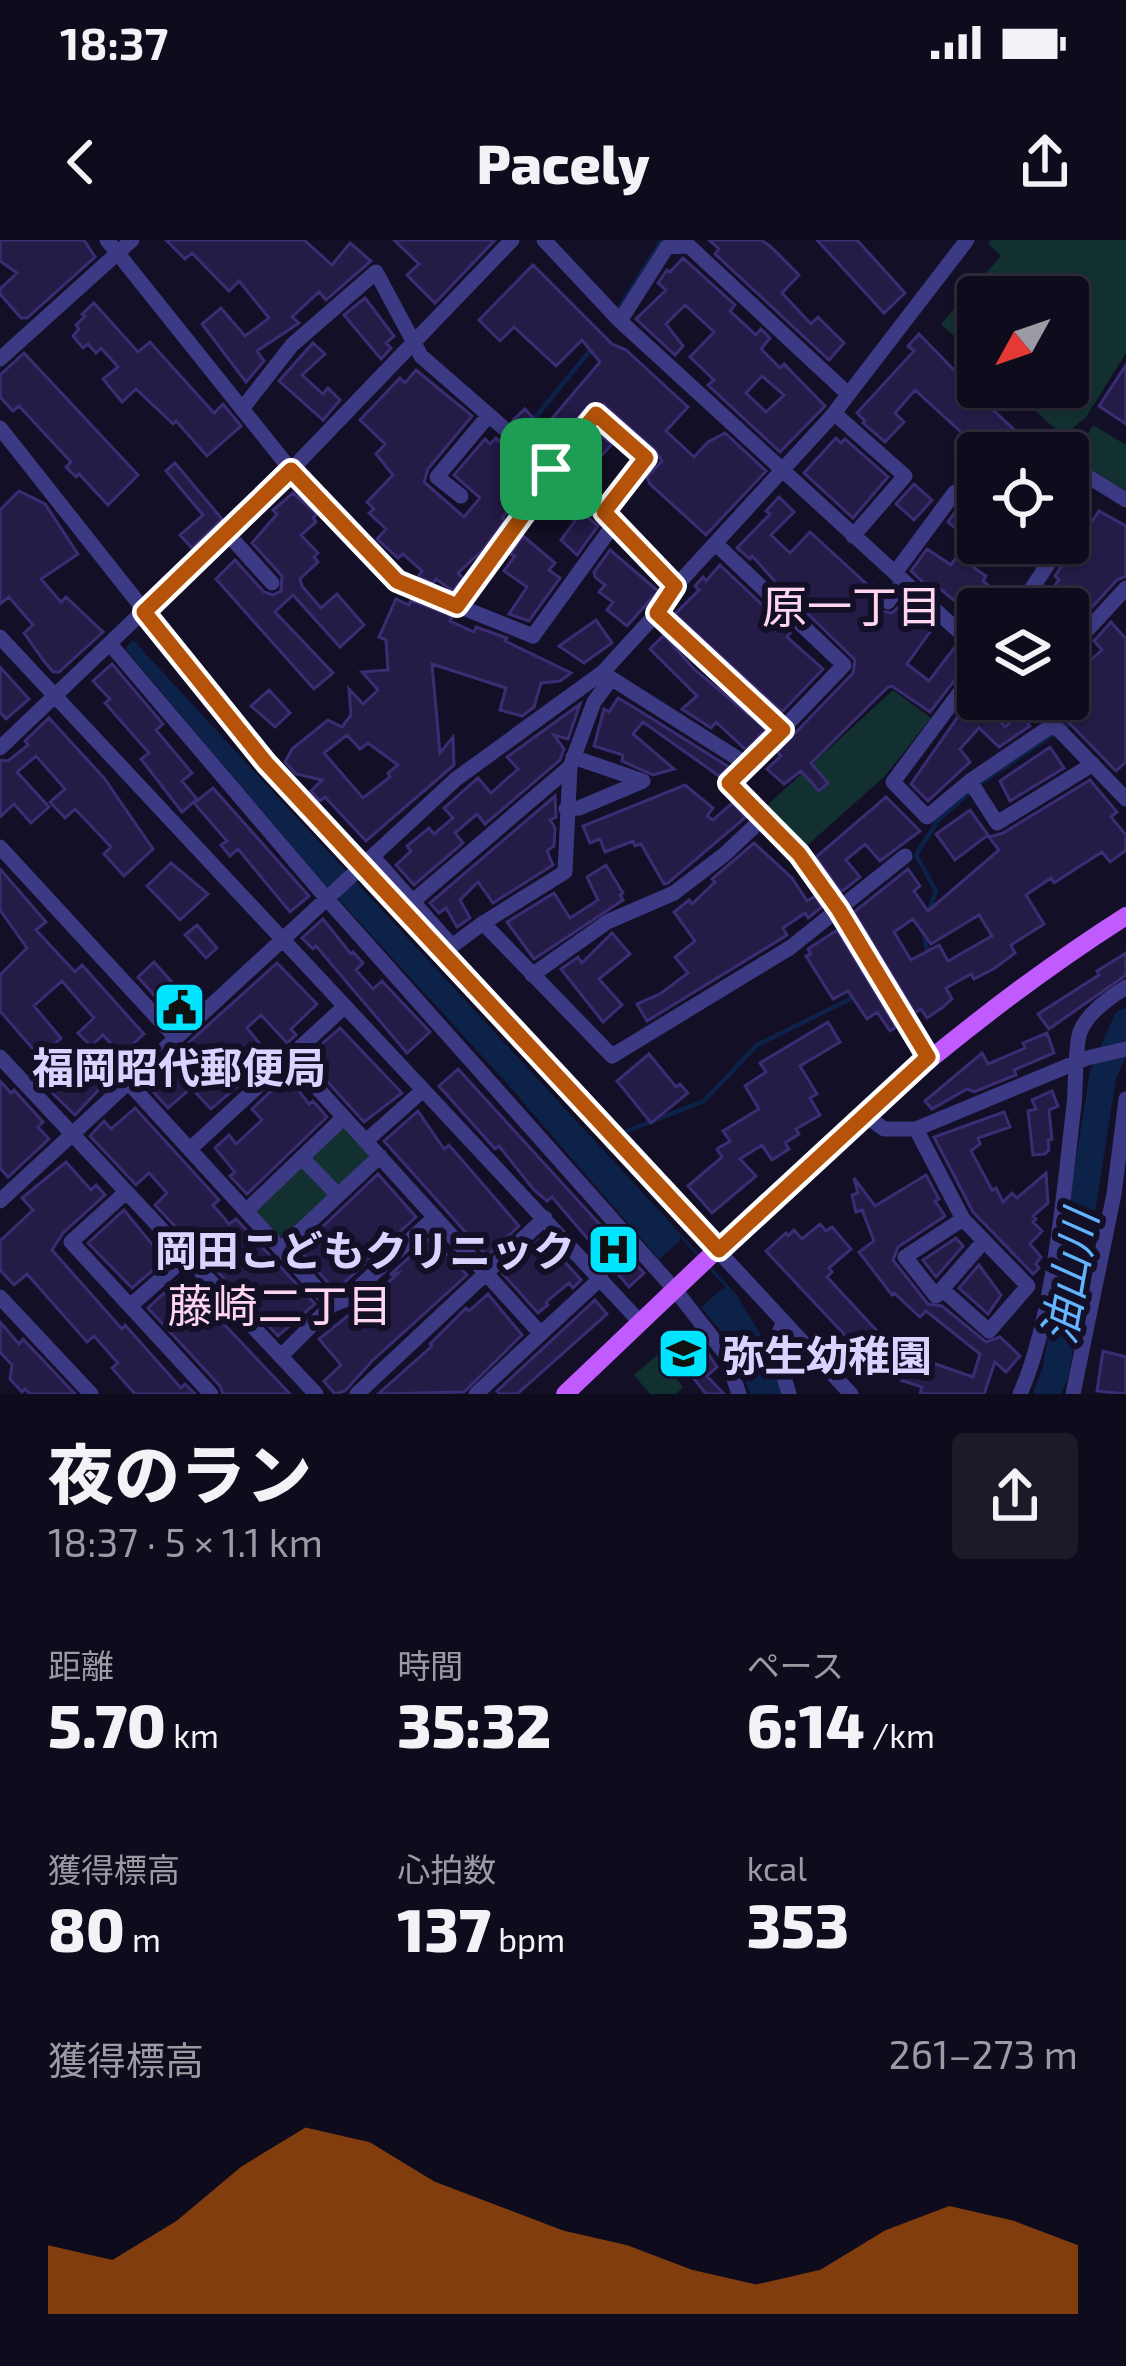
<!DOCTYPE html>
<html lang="ja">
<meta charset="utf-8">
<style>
:root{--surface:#0e0b1c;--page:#1c1929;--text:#f1f3f6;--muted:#9b9ba3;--line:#2e2b3b;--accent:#b45309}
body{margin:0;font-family:"Exo 2","Noto Sans JP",sans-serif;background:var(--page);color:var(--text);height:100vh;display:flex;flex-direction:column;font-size:45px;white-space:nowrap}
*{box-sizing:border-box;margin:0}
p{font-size:39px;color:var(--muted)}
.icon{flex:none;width:66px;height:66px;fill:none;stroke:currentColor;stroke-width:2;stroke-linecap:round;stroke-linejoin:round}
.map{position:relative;height:1154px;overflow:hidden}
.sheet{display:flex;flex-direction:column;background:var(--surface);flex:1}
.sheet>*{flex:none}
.needle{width:78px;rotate:230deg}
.controls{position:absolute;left:957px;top:36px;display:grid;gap:24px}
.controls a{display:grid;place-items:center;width:132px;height:132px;border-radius:12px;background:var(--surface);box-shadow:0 3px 9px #0004,0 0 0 3px var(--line);font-size:60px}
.pin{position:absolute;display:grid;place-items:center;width:102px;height:102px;color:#fff;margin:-51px;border-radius:24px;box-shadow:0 6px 18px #0006}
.round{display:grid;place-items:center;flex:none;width:126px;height:126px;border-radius:12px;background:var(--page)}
.summary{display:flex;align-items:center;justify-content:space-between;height:204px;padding:0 48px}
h1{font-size:66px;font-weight:800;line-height:90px}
.figures{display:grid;grid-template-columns:repeat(3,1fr);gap:18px;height:204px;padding:12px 48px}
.figures div{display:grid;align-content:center}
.figures b{font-size:60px;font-weight:800}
.figures small{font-size:33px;font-weight:400}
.figures p{font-size:33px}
.chart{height:336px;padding:24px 48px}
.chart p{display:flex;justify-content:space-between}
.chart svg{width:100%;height:216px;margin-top:12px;fill:var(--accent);opacity:.7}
.status{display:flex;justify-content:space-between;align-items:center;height:84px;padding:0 60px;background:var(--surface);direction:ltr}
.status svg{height:33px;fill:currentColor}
header{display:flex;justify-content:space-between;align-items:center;height:156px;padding:0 48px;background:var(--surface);font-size:54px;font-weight:800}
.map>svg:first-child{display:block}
.green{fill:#12302f}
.water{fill:#0c2248}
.pier{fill:#130f26}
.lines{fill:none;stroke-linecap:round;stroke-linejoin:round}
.stream{stroke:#0c2248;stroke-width:4.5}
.river{stroke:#0c2248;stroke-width:27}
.building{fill:#241b47;stroke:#3b2d73;stroke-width:3;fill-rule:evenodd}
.minor{stroke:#3d3a85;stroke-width:15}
.major{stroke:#c25bff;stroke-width:18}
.route-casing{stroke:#fff;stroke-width:24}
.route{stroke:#b45309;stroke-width:15}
.labels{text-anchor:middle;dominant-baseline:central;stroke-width:12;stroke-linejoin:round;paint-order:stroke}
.poi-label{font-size:42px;font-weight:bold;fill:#d9d4ff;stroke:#130f26}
.neighbourhood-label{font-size:45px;fill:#ffd6f0;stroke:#130f26}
.water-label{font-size:45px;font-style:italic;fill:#62b6ff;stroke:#130f26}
</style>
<div class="status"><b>18:37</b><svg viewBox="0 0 49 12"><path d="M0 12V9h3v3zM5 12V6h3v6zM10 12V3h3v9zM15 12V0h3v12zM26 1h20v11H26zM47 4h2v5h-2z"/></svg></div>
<header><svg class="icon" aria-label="back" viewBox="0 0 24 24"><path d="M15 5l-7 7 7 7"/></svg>Pacely<svg class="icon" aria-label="share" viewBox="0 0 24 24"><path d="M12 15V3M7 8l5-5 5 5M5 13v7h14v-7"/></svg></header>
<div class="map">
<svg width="1126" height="1154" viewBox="0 0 1126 1154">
<rect width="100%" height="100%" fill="#130f26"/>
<!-- green -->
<path class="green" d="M991 0H1126V113L1086 177 1063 196 1009 147H1068V57H978V118L941 84 1001 16 988 3Z
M1093 185 1126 205V251L1073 218Z
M893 450 931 478 885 536 802 610 764 568Z
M345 886 368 913V921L287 995 279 997 257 972 256 965Z
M687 1089 706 1110 675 1137 683 1147 676 1154H650L634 1135Z"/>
<!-- water -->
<path class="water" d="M133 400 736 1054 761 1095 782 1154H750L734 1106 504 840 318 637 125 409Z"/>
<!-- pier -->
<path class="pier" d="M680 997 727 1049 723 1048 698 1070 656 1022 680 1001Z"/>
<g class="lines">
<!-- stream -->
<path class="stream" d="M619 68 662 0
M533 180 594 106
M978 545 1073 481
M927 676 936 651 916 615 939 579 969 553
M923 687 928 716
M627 891 704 861 757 805 856 756"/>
<!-- river -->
<path class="river" d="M1047 1154 1056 1131 1103 835 1126 782"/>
</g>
<!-- building -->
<path class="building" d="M0 0H84L95 17 27 78H21L0 54V49L17 33 0 21Z
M166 0H304L332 25 350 3 371 21 326 60 319 52 292 77 299 83 257 111 264 121 246 142 202 84 221 68 245 96 269 78 239 41 229 51 192 13 185 19Z
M394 0H495L435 63 407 35 419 24Z
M709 0H761L770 6 799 35 782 53 811 84 818 77 844 103 829 120 715 14 719 9Z
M817 0H857L905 53 884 73Z
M683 18 735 65 730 71 756 95 761 89 770 98 761 109 780 128 784 124 825 166 780 212 708 145 714 140 690 117 714 92 685 65 666 84 683 106 675 115 636 79 666 50 658 43 667 30 670 32ZM762 136 784 155 766 172 746 153Z
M533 25 612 104 626 110 688 167 666 191 694 217 708 202 725 193 766 231 706 295 650 244 647 237 662 221 655 210 603 164 588 166 549 212 513 180 525 169 543 189 600 122 582 100 556 126 514 87 500 101 479 80Z
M365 58 394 96 386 103 391 108 381 119 344 75Z
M94 63 138 112 150 102 214 173 223 164 241 186 207 216 176 181 173 184 136 149 122 162 103 139 118 127 101 108 96 113 88 104 83 108 73 96 79 89 76 85 85 76 82 74Z
M919 94 991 168 1039 213H984L915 150 895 173 904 182 885 202 863 183 865 181 857 173 914 111 908 106Z
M313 103 325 114 302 135 323 154 328 148 340 160 323 180 279 141Z
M24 113 138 235 108 265 79 234 76 237 66 227 71 222 19 166 13 171 0 157V135Z
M1126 125V184L1099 166Z
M416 130 472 176 428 229 424 242 464 277 480 258 454 235 485 199 490 204 496 198 538 234 502 278 505 280 483 310 458 333 463 338 453 351 436 339 433 343 418 337 422 331 403 314 398 318 377 299 386 289 369 273 374 269 367 262 393 235 376 214 385 204 360 180 400 138 405 143Z
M597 191 612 204 581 239 568 228Z
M836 198 841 203 845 199 888 237 853 278 804 233Z
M175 223 222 279 192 308 180 295 203 275 166 231Z
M914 244 932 260 914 280 896 264Z
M556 250 598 286 577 315 561 300 575 281 548 262Z
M19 251 45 264 78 314 41 339 61 362 66 357 103 392 59 432H53L44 421 24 393 33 385 9 357 0 364V270Z
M293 253 317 274 313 278 316 282 301 295 318 313 314 317 318 322 300 339 302 346 321 368 337 354 364 385 340 407 293 355 275 372 333 433 314 449 216 339 235 320 264 352 273 355 281 351 282 336 252 303 277 274 273 270Z
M779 257 794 272 771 295 790 313 810 292 871 348 873 345 881 351 876 362 880 371 892 373 900 366 932 389 907 424 929 441 954 408 971 419 930 472 892 446 888 447 811 523 828 543 819 551 801 531 784 544 767 529 781 516 777 512 853 433 855 420 808 374 812 369 789 348 785 352 752 316 750 319 737 308 770 274 766 271Z
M966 257 978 266V281L966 297 948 282Z
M1099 271 1126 286V336L1117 340 1068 393V369H1057L1045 358 1059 340 1055 336Z
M523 296 555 323 549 330 560 338 529 381 509 374 527 347 504 331 515 316 510 314Z
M927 309 951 325 957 316 986 336 983 341 1009 362 1006 369H978V380L933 343 927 346 911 331Z
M610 310 658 351 627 386 607 370 613 362 599 352 605 345 595 337 594 332Z
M720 325 773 375 790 393 787 397 823 429 782 472 675 374 699 350 695 346 703 337 706 341Z
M396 359 409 365 411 360 447 374 452 377 450 381 474 392 476 387 507 398 505 401 571 433 560 441 541 443 534 467 522 476 500 470 506 448 432 424 440 513 453 497 454 525 366 601 325 557 320 561 311 551 322 540 296 534 285 522 292 509 328 480 342 487 351 475 349 449 363 464 378 450 362 432 388 430 386 400 379 397ZM347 495 360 509 368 503 398 525 388 533 390 537 363 558 324 513Z
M596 380 612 403 584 423 559 406Z
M1111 382 1126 399V522L1116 531 1046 459H1068V426L1075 434 1102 410 1094 401Z
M664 395 694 429 766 489 746 510 716 482 711 488 682 469 697 456 650 409Z
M112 424 163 484 156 490 192 533 182 541 197 559 182 572 141 519 149 513 105 463 110 459 93 441Z
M0 427 29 459 6 479 0 472Z
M269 450 290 473 275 487 251 466Z
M973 455 978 459H1007L993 473 1005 487 1020 474 1030 486 999 507 979 488 960 509 970 522 928 561 911 544Z
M618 458 635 468 729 527 719 536 643 482 633 494 674 529 653 535 622 521 623 515 594 506 604 469 609 472Z
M580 464 568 499 554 495 564 509 560 520 485 584 477 574 455 593 463 603 414 645 396 625 411 611 407 606 429 588 434 594 453 578 444 568 478 538 491 553 518 529 507 517Z
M49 478 104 538 153 609 124 636 104 614 111 607 75 569 65 578 50 562 65 549 36 516 17 532 49 567 31 583 14 564 0 577V520L8 521 28 505 25 501Z
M1050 507 1064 528 1010 561 1000 541Z
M1090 540 1117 572 1111 577 1126 595V610L1110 622 1102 612 1054 643 1051 638 1026 655 1044 684 1011 705 1015 713 995 728 974 739 971 734 946 748 952 759 943 767 927 778 921 769 915 773 854 672 908 629 920 646 914 651 928 671 999 610 989 597 1003 593ZM979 675 992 696 948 721 939 705 911 720 894 692 913 679 931 704Z
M685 545 713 568 707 576 713 580 732 563 746 577 668 643 664 644 641 604 635 606 633 601 605 612 600 599 590 603 583 586Z
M213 548 309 656 290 672 238 609 230 616 221 605 227 601 194 563Z
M555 556 556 577 550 580 555 588 554 606 547 611 553 625 493 663 478 642 460 660 470 678 457 687 446 668 439 673 430 663Z
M886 557 920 591 880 621 865 604 846 620 860 637 841 652 816 617Z
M970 570 988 595 955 620 936 594Z
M754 603 792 638 807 661 815 656 822 667 808 678 805 673 783 688 787 695 784 697 647 781 637 764 660 754 688 733 675 717 695 701 674 672 689 660 692 664 715 642 712 639Z
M171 623 208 654 180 680 147 646Z
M606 625 623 653 620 655 623 660 534 719 507 682 554 653 570 678 598 660 587 637Z
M0 629 46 682 36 690 75 732 82 725 144 794 121 815 103 795 91 806 78 793 94 778 62 741 34 766 61 798 40 817 0 771V735L27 708 0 670Z
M323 679 351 714 353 712 363 723 356 730 373 749 382 741 430 792 407 813 316 706 313 709 302 698Z
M197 685 217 708 206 718 185 695Z
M837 690 896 787 890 791 877 772 867 779 848 751 833 759 806 716 811 714 808 709Z
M612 693 630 714 599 739 622 765 603 782 561 729 578 717 582 723Z
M1126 713V735L1049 789 1038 774 1099 735 1097 731Z
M154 722 193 766 177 781 138 737Z
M277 723 317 764 291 789 296 795 287 803 261 775 247 788 271 818 211 869 191 848 168 868 148 846 170 827 166 823Z
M828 782 840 802 800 826 817 854 810 858 820 875 796 889 799 894 785 903 789 909 772 920 762 905 740 919 756 936 712 973 688 946 722 917 717 909 730 901 723 891 759 869 745 846 766 832 760 823Z
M340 788 402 853 364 882 306 818Z
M1047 793 1054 813 1014 830 1016 835 974 852 967 849 932 869 925 861 982 813 988 824 1025 808 1023 803Z
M84 813 108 840 75 875 40 841 53 829 59 836Z
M649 814 676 847 680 844 688 853 651 883 617 841Z
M458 829 644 1033 629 1047 552 957 547 961 534 950 499 906 495 909 439 846Z
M287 836 309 864 313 861 327 877 247 954 230 936 235 932 215 908 229 895 236 904 262 880 252 869Z
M0 841 11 853 14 850 43 882 38 887 49 899 8 937 0 928Z
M1052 851 1058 866 1049 870 1052 899 1048 900 1049 910 1045 914 1033 915 1028 871 1036 869 1032 860Z
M135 868 219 960 213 965 229 984 236 979 315 1064 278 1096 155 965 167 953 149 933 136 945 90 896 104 881 111 889Z
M418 871 444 909 449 905 519 986 487 1016 384 901Z
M1004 872 1010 887 978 898 980 904 971 911 992 950 996 948 1003 962 1012 953 1017 958 1046 933 1048 963 1033 976 1036 979 1033 982 1042 991 1030 1004 1041 1017 1036 1024 1039 1028 1033 1034 973 972 934 897Z
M66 922 91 950 96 945 105 955 63 993 52 1010 122 1089 125 1085 181 1148 185 1144 195 1154H135L112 1128 118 1123 94 1096 87 1102 27 1034 14 1045 0 1030V1001L33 970 22 958Z
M378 934 416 977 335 1051 299 1009Z
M926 935 939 959 935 961 945 976 898 1007 893 1020 928 1064 942 1066 986 1102 1000 1097 1020 1116 1006 1132 995 1122 984 1154H920L922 1147 897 1139 908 1109 923 1114 921 1119 973 1137 980 1114 926 1071 920 1077 894 1053 892 1055 859 1012 874 1001 862 970 856 972 852 955 858 953 854 938 875 966Z
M124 970 165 1020 132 1048 88 1003Z
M820 984 826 991 832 987 851 1009 829 1028 832 1032 827 1037 890 1105 871 1123 766 1011 786 993 788 996 794 990 802 999Z
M430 998 467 1035 372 1121 345 1151 335 1154 324 1141 341 1125 319 1099 381 1049 398 1033 390 1035Z
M956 998 963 1006 936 1037 923 1020Z
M539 1000 551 1015 555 1011 581 1040 573 1048 569 1043 546 1062 548 1065 538 1073 503 1034Z
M979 1025 1001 1055 988 1074 959 1048Z
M177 1041 181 1044 185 1041 203 1060 206 1058 225 1080 222 1082 290 1154H223L220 1146 148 1068Z
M488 1054 522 1095 464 1152 378 1154 432 1106 430 1104 466 1068 469 1071Z
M595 1060 607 1074 517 1154H500L497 1151Z
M0 1082 19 1104 23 1099 75 1154H30L25 1149 22 1152 10 1139 12 1125 0 1112Z
M684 1111 697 1124 709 1115 717 1127 707 1136 724 1154H706L677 1117Z
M1103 1111 1126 1117V1154L1097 1151Z"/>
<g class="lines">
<!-- minor -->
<path class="minor" d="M107 0 291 230 396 341 533 396 614 284 675 347
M544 0 620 81 978 409
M620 81 667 7 689 6 848 154
M0 119 132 0
M242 169 292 105 376 32 421 116 614 284
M834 173 905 236 853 296
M0 188 265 523 851 1154
M1068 233 1076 229 1126 260
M461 256 437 237 489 175
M226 292 272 343
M895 333 955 252
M888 362 903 341
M457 366 551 237V229L596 174 646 218 604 272
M1018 369 1062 303
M657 373 783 489
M0 397 641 1083
M110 404 327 659 676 1051 726 1115 739 1154
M1068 411 1126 348
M978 428 893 542 927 577 970 541 1054 484
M606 435 748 525 844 425 716 304
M611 439 594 462 570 527 565 632 483 683 612 816 791 707 905 616
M1029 459 1126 559
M0 508 291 230 512 0
M748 525 729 543 799 614 839 670 928 817
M970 541 997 583 1093 524
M566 569 579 568 643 541 573 517
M0 607 175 797
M374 618 452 706 483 683
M412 662 570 527
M532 735 607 682 674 653 725 614 763 578
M0 817 316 1154
M290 818 541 1094
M128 842 332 1065
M865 875 884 889H916L1087 818 1126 809
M916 889 963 979 1028 1046 989 1091 944 1051
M366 901 422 851
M190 909 344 767
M302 918 338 955
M126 952 71 1002 211 1154
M0 961 456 539 603 432 657 373 675 347 831 177 967 0
M246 971 343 878
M963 979 905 1017 936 1056 984 1001
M281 1009 380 916
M0 1057 91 1154
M130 1066 187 1016
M784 1082 774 1103 789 1154
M281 1116 332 1065 345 1060 435 977
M357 1154 545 978
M476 1154 601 1038
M1020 1154C1054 1078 1064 949 1074 865 1076 847 1075 805 1080 792 1087 773 1110 757 1126 747
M1073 1154 1114 954 1126 859"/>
<!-- major -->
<path class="major" d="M565 1154C743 986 918 808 1126 676"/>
</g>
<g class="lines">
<defs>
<path id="route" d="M596 174 646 218 604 272 675 346 657 373 783 490 729 543 799 614 839 670 928 817 719 1010 266 523 144 372 291 230 397 341 457 366 551 237V229Z"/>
</defs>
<!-- route casing -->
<use href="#route" class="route-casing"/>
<!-- route -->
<use href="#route" class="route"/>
</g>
<!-- icons -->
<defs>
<symbol id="civic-square" viewBox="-11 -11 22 22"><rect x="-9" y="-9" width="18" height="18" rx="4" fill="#00e5ff" stroke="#130f26"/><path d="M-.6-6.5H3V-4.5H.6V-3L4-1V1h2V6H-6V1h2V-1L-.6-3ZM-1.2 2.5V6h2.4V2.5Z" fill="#111"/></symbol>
<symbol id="hospital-square" viewBox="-11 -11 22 22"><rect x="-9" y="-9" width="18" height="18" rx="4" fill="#00e5ff" stroke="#130f26"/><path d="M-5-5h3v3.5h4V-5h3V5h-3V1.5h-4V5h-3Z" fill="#111"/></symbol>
<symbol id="school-square" viewBox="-11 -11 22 22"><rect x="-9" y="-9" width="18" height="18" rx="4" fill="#00e5ff" stroke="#130f26"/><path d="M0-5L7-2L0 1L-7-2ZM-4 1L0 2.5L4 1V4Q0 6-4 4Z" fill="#111"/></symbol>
</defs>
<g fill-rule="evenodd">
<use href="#civic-square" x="150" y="738" width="59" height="59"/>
<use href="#hospital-square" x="584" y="980" width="59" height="59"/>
<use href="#school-square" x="654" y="1084" width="59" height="59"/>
</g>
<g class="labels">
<!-- poi labels -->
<g class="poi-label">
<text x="179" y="826">福岡昭代郵便局</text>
<text x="575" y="1009" text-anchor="end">岡田こどもクリニック</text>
<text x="722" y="1114" text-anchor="start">弥生幼稚園</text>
</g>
<!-- neighbourhood labels -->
<g class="neighbourhood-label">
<text x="852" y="365">原一丁目</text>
<text x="280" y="1064">藤崎二丁目</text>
</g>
<!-- water labels -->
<g class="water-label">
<text transform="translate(1068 1037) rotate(-80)">油山川</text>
</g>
</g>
</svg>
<div class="controls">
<a><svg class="needle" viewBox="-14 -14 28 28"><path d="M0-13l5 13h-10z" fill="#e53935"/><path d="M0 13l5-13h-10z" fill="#9b9ba3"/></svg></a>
<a><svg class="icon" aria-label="locate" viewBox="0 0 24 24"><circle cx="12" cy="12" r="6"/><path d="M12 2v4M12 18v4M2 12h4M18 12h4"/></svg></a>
<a><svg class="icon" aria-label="layers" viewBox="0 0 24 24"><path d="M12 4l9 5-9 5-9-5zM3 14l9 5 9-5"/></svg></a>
</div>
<div class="pin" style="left:551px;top:229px;background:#1e9e55"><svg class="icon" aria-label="arrive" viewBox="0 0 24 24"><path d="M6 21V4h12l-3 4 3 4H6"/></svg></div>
</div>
<section class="sheet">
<div class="summary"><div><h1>夜のラン</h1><p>18:37 · 5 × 1.1 km</p></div><a class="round"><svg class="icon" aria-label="share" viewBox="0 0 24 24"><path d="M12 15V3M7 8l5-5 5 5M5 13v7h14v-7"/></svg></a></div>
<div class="figures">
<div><p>距離</p><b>5.70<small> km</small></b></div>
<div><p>時間</p><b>35:32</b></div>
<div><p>ペース</p><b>6:14<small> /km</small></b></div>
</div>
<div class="figures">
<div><p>獲得標高</p><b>80<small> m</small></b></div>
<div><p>心拍数</p><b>137<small> bpm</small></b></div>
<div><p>kcal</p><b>353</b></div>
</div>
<div class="chart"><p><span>獲得標高</span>261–273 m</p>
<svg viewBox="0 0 160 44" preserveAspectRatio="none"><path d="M0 44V30L10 33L20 25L30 14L40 6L50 9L60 17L70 22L80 27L90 30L100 35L110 38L120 35L130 27L140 22L150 25L160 30V44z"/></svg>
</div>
</section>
